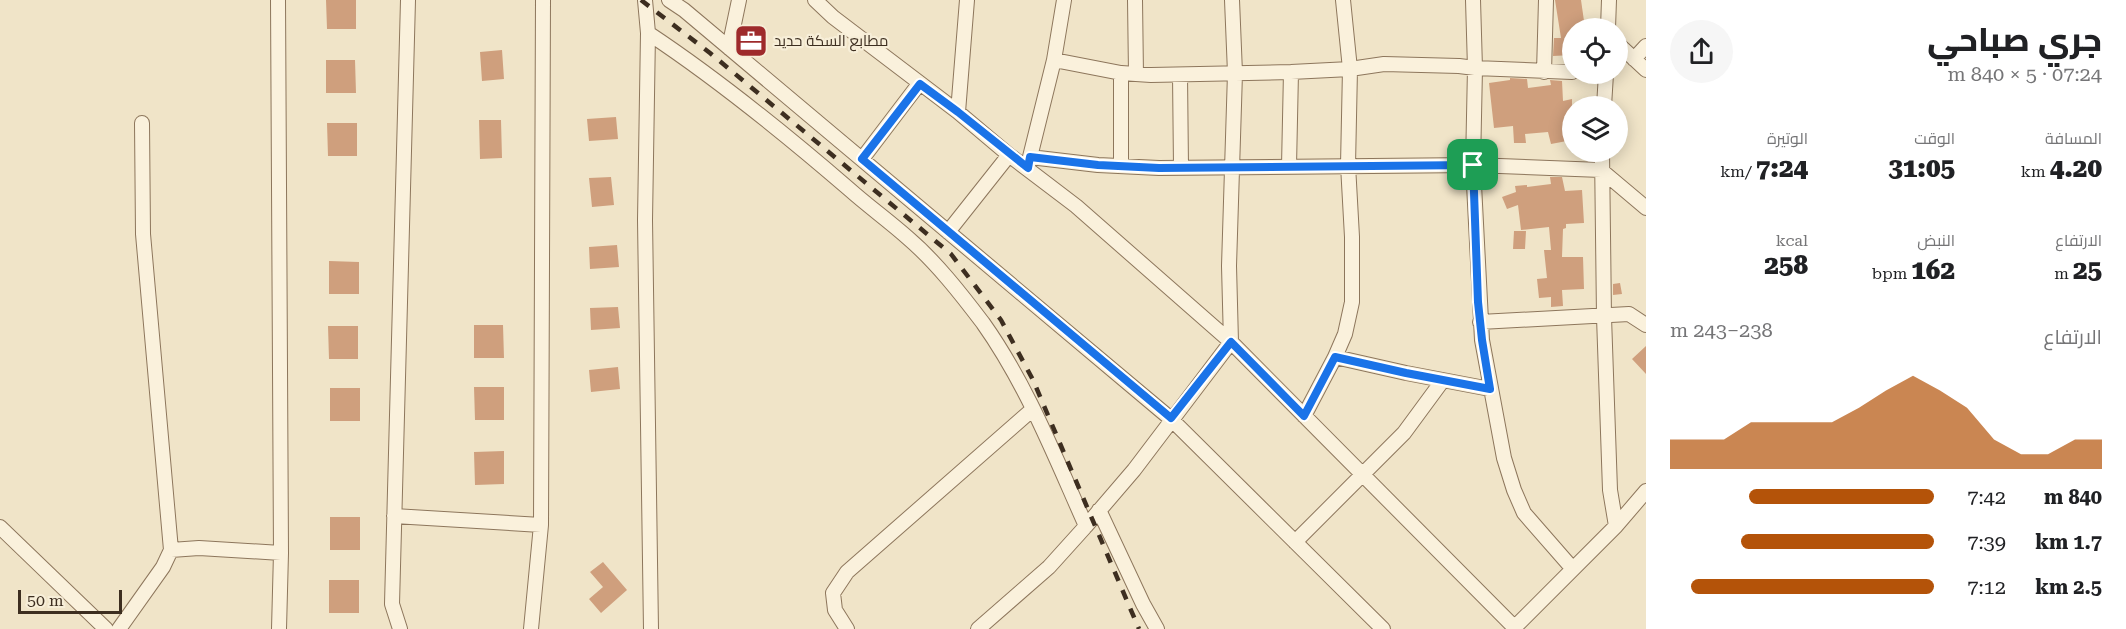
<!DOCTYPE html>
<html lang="ar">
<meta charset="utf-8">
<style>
:root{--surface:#fff;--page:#f6f6f6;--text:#202124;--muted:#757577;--accent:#b45309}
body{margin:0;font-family:"Roboto Serif",Cairo,serif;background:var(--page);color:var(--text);direction:rtl;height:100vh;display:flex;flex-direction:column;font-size:22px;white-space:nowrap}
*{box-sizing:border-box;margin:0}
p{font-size:20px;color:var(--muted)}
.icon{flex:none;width:33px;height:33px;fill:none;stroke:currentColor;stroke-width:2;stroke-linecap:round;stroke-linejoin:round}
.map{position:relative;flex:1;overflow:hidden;direction:ltr}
.sheet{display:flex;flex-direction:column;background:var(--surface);width:480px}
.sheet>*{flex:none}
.fabs{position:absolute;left:1562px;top:18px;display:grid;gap:12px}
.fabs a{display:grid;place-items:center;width:66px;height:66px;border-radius:50%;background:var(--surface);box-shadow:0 3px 15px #0003;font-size:30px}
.scale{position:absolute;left:18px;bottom:15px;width:104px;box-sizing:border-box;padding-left:6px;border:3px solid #3d2e20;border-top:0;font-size:16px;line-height:21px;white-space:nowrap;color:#3d2e20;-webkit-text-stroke:4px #f7eed8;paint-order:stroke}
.pin{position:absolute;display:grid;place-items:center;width:51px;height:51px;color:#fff;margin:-26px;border-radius:12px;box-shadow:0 3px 9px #0006}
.round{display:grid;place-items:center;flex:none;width:63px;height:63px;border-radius:32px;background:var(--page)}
.overview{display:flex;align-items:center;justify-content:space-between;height:102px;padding:0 24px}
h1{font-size:33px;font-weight:800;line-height:45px}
.metrics{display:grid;grid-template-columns:repeat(3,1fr);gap:9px;height:102px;padding:6px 24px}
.metrics div{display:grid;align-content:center}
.metrics b{font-size:26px;font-weight:800}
.metrics small{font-size:16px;font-weight:400}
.metrics p{font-size:16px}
.chart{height:168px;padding:12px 24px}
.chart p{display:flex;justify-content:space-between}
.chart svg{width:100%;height:108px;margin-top:6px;fill:var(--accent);opacity:.7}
ul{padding:0 24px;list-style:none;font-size:20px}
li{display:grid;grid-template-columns:96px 72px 1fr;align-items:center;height:45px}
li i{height:15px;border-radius:8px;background:var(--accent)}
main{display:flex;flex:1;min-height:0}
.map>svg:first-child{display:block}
.building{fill:#cf9f7d}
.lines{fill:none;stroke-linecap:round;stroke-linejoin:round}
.minor-casing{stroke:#8d765c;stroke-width:16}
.minor{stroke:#faf1dc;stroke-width:14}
.rail{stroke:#3d2e20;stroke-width:4.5;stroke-dasharray:10 10;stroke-linecap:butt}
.route-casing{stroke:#fff;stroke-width:12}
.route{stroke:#1a73e8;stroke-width:8}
.labels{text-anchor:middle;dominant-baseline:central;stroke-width:4.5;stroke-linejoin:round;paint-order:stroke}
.poi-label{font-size:15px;fill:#3d2e20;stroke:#f7eed8;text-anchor:start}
</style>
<main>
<section class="sheet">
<div class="overview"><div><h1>جري صباحي</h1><p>07:24 · 5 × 840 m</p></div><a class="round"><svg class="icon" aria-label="share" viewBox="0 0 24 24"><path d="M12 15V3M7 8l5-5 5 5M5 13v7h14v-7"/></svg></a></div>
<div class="metrics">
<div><p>المسافة</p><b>4.20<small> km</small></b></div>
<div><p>الوقت</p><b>31:05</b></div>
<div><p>الوتيرة</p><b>7:24<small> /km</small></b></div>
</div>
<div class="metrics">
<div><p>الارتفاع</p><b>25<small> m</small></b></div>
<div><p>النبض</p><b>162<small> bpm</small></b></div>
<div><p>kcal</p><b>258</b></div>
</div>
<div class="chart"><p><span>الارتفاع</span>238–243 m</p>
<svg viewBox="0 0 160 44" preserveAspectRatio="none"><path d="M0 44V32L10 32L20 32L30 25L40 25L50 25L60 25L70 19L80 12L90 6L100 12L110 19L120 32L130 38L140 38L150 32L160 32V44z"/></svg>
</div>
<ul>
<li><b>840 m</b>7:42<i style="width:70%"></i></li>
<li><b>1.7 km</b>7:39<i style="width:73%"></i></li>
<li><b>2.5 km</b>7:12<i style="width:92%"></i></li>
</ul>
</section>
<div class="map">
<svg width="1646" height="629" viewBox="0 0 1646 629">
<rect width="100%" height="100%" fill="#f0e4c8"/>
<!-- building -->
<path class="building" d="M326 0H356V29H327Z
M1555 0H1581L1585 28H1572V55L1553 56 1554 38H1561Z
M502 50 504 79 482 81 480 52Z
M326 60H355L356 93H326Z
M1510 78 1527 79 1528 88 1551 85 1550 80 1562 81 1563 101 1572 99V140L1551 144 1548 132 1525 134 1526 143H1514L1513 126 1494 128 1489 83 1510 80Z
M616 117 618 139 589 141 587 119Z
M479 120H501L502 158 480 159Z
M327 123H357V156H328Z
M611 177 614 205 592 207 589 178Z
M1550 177H1562L1565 191 1582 190 1584 223 1566 224V228L1563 229 1562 257H1583L1584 289 1562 290 1563 306 1551 307V297L1539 298 1537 279 1547 278 1544 250H1551L1549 227 1521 230 1518 205 1507 209 1502 197 1516 192 1515 186 1527 185V187L1551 184Z
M1514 231H1526L1525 249H1513Z
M617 245 619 267 590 269 589 247Z
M329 261 359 262V294H329Z
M1620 283 1622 294 1613 295V284Z
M618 307 620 328 591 330 590 308Z
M474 325H503L504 358H474Z
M328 326H358V359H329Z
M1646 346V374L1632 359Z
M618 367 620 389 591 392 589 370Z
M474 387H504V420H475Z
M330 388H360V421H330Z
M504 451V484L475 485 474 452Z
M330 517H360V550H330Z
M603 562 627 590 601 613 589 599 603 587 590 572Z
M329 580H359V613H329Z"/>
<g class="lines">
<defs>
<path id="minor" d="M278 0 281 553 279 629
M645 0 648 33 645 220 651 629
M669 0 684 10 1171 419 1383 629
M815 0 833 17 958 112 1009 155 1076 206 1231 342 1516 629
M1135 0 1136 74
M1473 0 1475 68 1473 165 1482 340 1504 458 1514 490 1524 513 1572 568
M1608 28 1609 0
M648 33C719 80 784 133 849 189 868 206 889 221 908 238 936 262 961 294 983 323 1027 385 1055 457 1086 526
M1617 43 1646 70
M729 48 739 0
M1634 59 1646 46
M1054 60 1121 73 1151 75 1291 72 1350 69 1384 64 1459 66 1475 68 1572 72
M1544 72 1546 0
M1121 73V166
M1180 75 1181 167
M1604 106 1606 74
M958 112 967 0
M1602 152 1604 317 1610 490 1616 526
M1030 157 1098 165 1159 168 1473 165 1601 170 1646 208
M862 159 919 84
M1028 165 1054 60 1064 0
M1289 166 1291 72
M948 232 1009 155
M1480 322 1629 314 1646 325
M1335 357 1406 373 1490 389
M1304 416 1335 357 1345 334 1352 302V237L1348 165 1350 69 1343 0
M1099 510 1143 604 1157 629
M394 516 541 525
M0 527 106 629
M1295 542 1404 433 1443 380
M171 550 199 548 281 553
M119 629 163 567 171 550 143 234 142 123
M400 629 392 604 408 0
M531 629 541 525 543 0
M847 629 835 610 833 593 847 572 1033 409
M978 629 1049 567 1086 526 1134 470 1231 342 1229 266 1235 73 1232 0
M1513 629 1616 526 1646 491"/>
</defs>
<!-- minor casing -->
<use href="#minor" class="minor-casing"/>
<!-- minor -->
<use href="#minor" class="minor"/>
<!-- rail -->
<path class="rail" d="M641 0 710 53 951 254 1001 320 1033 380 1139 629"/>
</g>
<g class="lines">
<defs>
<path id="route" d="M920 84 958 112 1028 168 1030 157 1098 165 1159 168 1473 165 1478 302 1482 340 1490 389 1406 373 1335 357 1304 416 1231 342 1171 418 862 159Z"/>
</defs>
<!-- route casing -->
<use href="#route" class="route-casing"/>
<!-- route -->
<use href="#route" class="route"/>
</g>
<!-- icons -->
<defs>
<symbol id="office-square" viewBox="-11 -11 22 22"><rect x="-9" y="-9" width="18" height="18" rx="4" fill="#9e2a2b" stroke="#f7eed8"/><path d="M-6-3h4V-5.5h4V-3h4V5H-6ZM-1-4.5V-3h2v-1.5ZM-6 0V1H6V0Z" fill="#fff"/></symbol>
</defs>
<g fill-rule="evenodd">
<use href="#office-square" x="732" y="22" width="38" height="38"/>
</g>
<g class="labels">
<!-- poi labels -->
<g class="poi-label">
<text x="774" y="41">مطابع السكة حديد</text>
</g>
</g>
</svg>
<div class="fabs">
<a><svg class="icon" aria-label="locate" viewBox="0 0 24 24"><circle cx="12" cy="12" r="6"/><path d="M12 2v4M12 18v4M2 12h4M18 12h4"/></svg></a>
<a><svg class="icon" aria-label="layers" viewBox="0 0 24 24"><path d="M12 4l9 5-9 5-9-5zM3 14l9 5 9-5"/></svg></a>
</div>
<div class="scale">50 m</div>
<div class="pin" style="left:1473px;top:165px;background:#1e9e55"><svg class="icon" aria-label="arrive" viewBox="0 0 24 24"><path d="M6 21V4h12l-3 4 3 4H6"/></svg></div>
</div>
</main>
